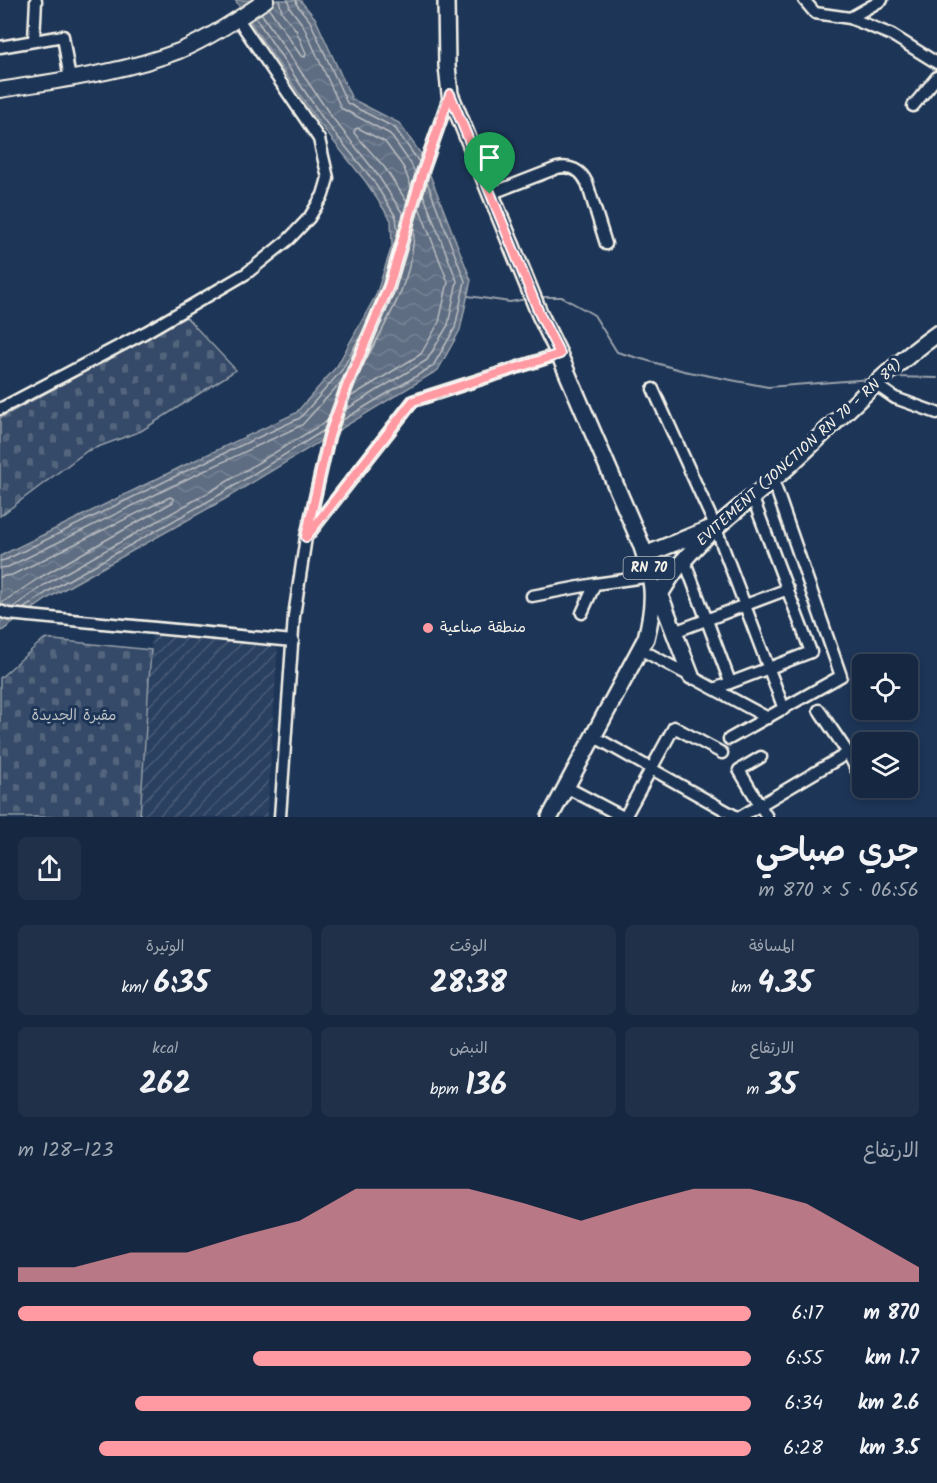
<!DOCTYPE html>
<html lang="ar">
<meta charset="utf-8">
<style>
:root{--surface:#162841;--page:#1f3048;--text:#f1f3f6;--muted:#9ea6b1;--line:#35445a;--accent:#ff9aa2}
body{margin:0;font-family:Kalam,"Playpen Sans Arabic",sans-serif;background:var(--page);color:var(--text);direction:rtl;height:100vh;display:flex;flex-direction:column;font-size:22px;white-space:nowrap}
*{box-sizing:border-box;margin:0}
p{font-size:20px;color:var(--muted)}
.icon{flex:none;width:33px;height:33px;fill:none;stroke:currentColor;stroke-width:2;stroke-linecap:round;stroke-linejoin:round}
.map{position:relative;height:817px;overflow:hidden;direction:ltr}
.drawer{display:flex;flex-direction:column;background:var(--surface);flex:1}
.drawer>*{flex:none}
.buttons{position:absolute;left:852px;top:654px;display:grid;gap:12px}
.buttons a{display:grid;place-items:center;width:66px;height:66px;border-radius:9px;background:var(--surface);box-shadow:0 3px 9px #0003,0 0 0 2px var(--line);font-size:30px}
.pin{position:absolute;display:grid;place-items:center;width:51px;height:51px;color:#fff;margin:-62px -26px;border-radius:50% 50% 50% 0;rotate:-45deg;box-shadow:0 0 6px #0007}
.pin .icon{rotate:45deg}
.round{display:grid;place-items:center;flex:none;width:63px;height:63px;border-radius:9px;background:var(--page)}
.head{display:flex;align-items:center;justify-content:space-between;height:102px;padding:0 18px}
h1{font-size:33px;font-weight:600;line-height:45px}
.metrics{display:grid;grid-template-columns:repeat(3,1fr);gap:9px;height:102px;padding:6px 18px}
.metrics div{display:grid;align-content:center;border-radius:9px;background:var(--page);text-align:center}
.metrics b{font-size:30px;font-weight:600}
.metrics small{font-size:16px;font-weight:400}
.metrics p{font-size:16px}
.chart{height:168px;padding:12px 18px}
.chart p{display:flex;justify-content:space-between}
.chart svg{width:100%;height:108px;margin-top:6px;fill:var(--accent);opacity:.7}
ul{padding:0 18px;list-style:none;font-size:20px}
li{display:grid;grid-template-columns:96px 72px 1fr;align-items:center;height:45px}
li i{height:15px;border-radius:8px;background:var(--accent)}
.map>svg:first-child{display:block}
.industrial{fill:url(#industrial-furrows)}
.cemetery{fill:url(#cemetery-stones);stroke:#949ea8;stroke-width:1.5}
.water{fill:url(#water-waves);stroke:#9aa2ab;stroke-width:1.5}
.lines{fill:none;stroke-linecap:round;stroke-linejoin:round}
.shore{stroke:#b8bcbf;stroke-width:1.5}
.stream{stroke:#9aa2ab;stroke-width:2}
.street-casing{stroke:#f4f1e8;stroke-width:15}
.secondary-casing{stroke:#f4f1e8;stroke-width:18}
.primary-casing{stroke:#f4f1e8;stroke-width:20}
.street{stroke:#1d3557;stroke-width:10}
.secondary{stroke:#1d3557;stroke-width:14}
.primary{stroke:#1d3557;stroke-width:15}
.route-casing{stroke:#fff;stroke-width:12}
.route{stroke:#ff9aa2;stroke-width:8}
.poi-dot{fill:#ff9aa2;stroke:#1d3557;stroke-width:2}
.labels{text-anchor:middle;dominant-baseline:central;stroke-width:6;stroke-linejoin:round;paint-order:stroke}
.shield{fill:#1d3557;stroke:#b4b9bc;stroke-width:1.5}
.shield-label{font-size:14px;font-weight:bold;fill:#f4f1e8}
.street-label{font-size:15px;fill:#f4f1e8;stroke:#1d3557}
.poi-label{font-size:15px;fill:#f4f1e8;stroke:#1d3557;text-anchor:start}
.park-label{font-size:15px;fill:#bbbfc1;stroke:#1d3557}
</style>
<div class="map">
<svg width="937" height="817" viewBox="0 0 937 817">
<defs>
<pattern id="industrial-furrows" width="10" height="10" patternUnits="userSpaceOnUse" patternTransform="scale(1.5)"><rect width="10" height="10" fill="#2a4060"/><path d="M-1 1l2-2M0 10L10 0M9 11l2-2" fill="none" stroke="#4a5c77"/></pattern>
<pattern id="cemetery-stones" width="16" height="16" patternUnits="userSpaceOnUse" patternTransform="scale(1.5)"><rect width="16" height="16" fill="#354a67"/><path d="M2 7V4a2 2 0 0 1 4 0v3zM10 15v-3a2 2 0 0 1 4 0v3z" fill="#53657d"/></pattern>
<pattern id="water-waves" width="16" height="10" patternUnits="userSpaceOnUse" patternTransform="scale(1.5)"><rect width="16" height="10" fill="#5e6d82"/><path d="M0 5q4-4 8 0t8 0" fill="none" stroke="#768294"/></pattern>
</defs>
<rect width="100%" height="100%" fill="#1d3557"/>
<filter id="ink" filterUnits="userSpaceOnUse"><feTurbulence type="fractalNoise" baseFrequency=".0167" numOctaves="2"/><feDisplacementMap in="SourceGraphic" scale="12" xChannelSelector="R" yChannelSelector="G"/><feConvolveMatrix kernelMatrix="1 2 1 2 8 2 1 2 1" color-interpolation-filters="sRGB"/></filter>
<g filter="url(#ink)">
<!-- industrial -->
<path class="industrial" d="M152 631 278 645 267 817H141Z"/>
<!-- cemetery -->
<path class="cemetery" d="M186 317 236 370 141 431 87 451 0 516V418Z
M44 639 151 650 140 817H0V678Z"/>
<!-- water -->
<path class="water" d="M235 0H300L315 18 352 99 399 123 423 157 471 280 460 330 438 370 225 499 50 597 0 632V556L185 465 296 413 337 366 376 295 392 246 391 220 366 182 319 123Z"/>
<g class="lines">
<!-- shore -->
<path class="shore" d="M288 0 290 8 303 25 341 108 390 134 411 164 415 173
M296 0 297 5 310 21 347 103 395 128 419 162
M269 8 301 56 305 57 306 53 296 30 282 12 279 0
M261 13 331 116 377 174 403 214
M255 17 324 120 372 179 396 217 398 234
M407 202 385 168 354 133 355 129 358 128 385 142 404 168 411 187
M363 365C387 321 415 278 414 226
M350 397 421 354 439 322 448 282 419 207
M345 410 427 360 448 325 457 281 423 194
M341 421 433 366 455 328 465 281 427 182
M0 561 5 560 188 470 300 418 342 370 362 333
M0 568 8 567 191 477 302 425 342 381
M0 577 12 575 170 497 174 499 173 502 39 578 0 604
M12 608 44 585 218 487 327 421
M23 609 47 592 221 494 323 431"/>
<!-- stream -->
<path class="stream" d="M468 296 510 302 526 299
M538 297H562L594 315 617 352 684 371 768 387 871 379
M892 377 937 378"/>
<defs>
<path id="street" d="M804 0 815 13 850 18 892 35 937 63
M850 18 882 0
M34 40 36 0
M0 47 63 36 70 80
M913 106 937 77
M490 194 557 168C570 165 581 170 587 183L606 244
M875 384 895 398 937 413
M653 389 715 526 784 709
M0 409 146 332 247 273 289 239 309 218 323 195 328 178 319 139 238 19
M308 535 413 401 559 354
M684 559 730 682
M532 596 595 584
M0 611 8 614 293 641
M582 613 595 584 652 576
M674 632 788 589
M640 649 768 718
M714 689 811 652 752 496
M819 710 848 753 862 781
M593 736 737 817
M729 739 841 676 773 480
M761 757 739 770 767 817
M566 787 623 817
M280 817 294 616 306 537 329 436 347 386 389 287 423 171 450 94
M625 817 674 727 722 753
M740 817 848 753"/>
<path id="secondary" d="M0 90C60 80 122 73 179 51 210 38 239 18 266 0"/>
<path id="primary" d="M446 0 447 66 450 94 540 315 559 354 641 544C654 582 656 599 646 638L550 817
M645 555 709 529
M660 595 691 676
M654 607C682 543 742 510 791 464 839 420 883 372 937 334"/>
</defs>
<!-- street casing -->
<use href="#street" class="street-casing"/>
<!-- secondary casing -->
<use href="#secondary" class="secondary-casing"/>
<!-- primary casing -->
<use href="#primary" class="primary-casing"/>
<!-- street -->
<use href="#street" class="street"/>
<!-- secondary -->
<use href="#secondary" class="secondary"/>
<!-- primary -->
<use href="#primary" class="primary"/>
</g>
</g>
<g class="lines" filter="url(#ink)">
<defs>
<path id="route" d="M450 94 540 315 560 354 413 401 306 537 329 436 347 386 389 286 423 171Z"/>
</defs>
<!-- route casing -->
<use href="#route" class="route-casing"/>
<!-- route -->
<use href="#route" class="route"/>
</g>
<!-- markers -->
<circle class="poi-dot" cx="428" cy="628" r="6"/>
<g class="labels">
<!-- shield labels -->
<rect class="shield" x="623.5" y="557" width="51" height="22" rx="4.5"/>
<g class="shield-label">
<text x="649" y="568">RN 70</text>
</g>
<!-- street labels -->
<g class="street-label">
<text transform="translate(800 453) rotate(-42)">EVITEMENT (JONCTION RN 70 - RN 89)</text>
</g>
<!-- poi labels -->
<g class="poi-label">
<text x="440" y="628">منطقة صناعية</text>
</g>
<!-- park labels -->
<g class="park-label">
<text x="74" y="716">مقبرة الجديدة</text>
</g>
</g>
</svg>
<div class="buttons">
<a><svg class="icon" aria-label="locate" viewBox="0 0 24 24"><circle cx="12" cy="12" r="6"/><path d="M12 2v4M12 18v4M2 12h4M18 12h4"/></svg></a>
<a><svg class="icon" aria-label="layers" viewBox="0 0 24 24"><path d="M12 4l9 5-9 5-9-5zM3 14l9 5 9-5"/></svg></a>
</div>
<div class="pin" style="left:490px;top:194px;background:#1e9e55"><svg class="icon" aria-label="arrive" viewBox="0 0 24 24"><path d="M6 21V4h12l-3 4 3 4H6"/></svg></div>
</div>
<section class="drawer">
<div class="head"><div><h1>جري صباحي</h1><p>06:56 · 5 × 870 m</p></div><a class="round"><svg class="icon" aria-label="share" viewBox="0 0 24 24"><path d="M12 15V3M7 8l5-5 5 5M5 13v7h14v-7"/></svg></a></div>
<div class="metrics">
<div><p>المسافة</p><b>4.35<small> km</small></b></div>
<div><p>الوقت</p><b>28:38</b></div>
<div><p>الوتيرة</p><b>6:35<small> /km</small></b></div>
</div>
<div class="metrics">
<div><p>الارتفاع</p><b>35<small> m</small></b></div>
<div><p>النبض</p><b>136<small> bpm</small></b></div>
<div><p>kcal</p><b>262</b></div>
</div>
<div class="chart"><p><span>الارتفاع</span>123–128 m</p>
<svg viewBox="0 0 160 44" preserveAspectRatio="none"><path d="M0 44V38L10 38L20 32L30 32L40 25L50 19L60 6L70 6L80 6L90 12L100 19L110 12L120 6L130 6L140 12L150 25L160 38V44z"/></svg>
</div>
<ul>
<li><b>870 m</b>6:17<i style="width:100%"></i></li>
<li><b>1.7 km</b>6:55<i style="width:68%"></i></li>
<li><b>2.6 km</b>6:34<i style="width:84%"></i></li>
<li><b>3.5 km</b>6:28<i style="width:89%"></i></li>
</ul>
</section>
